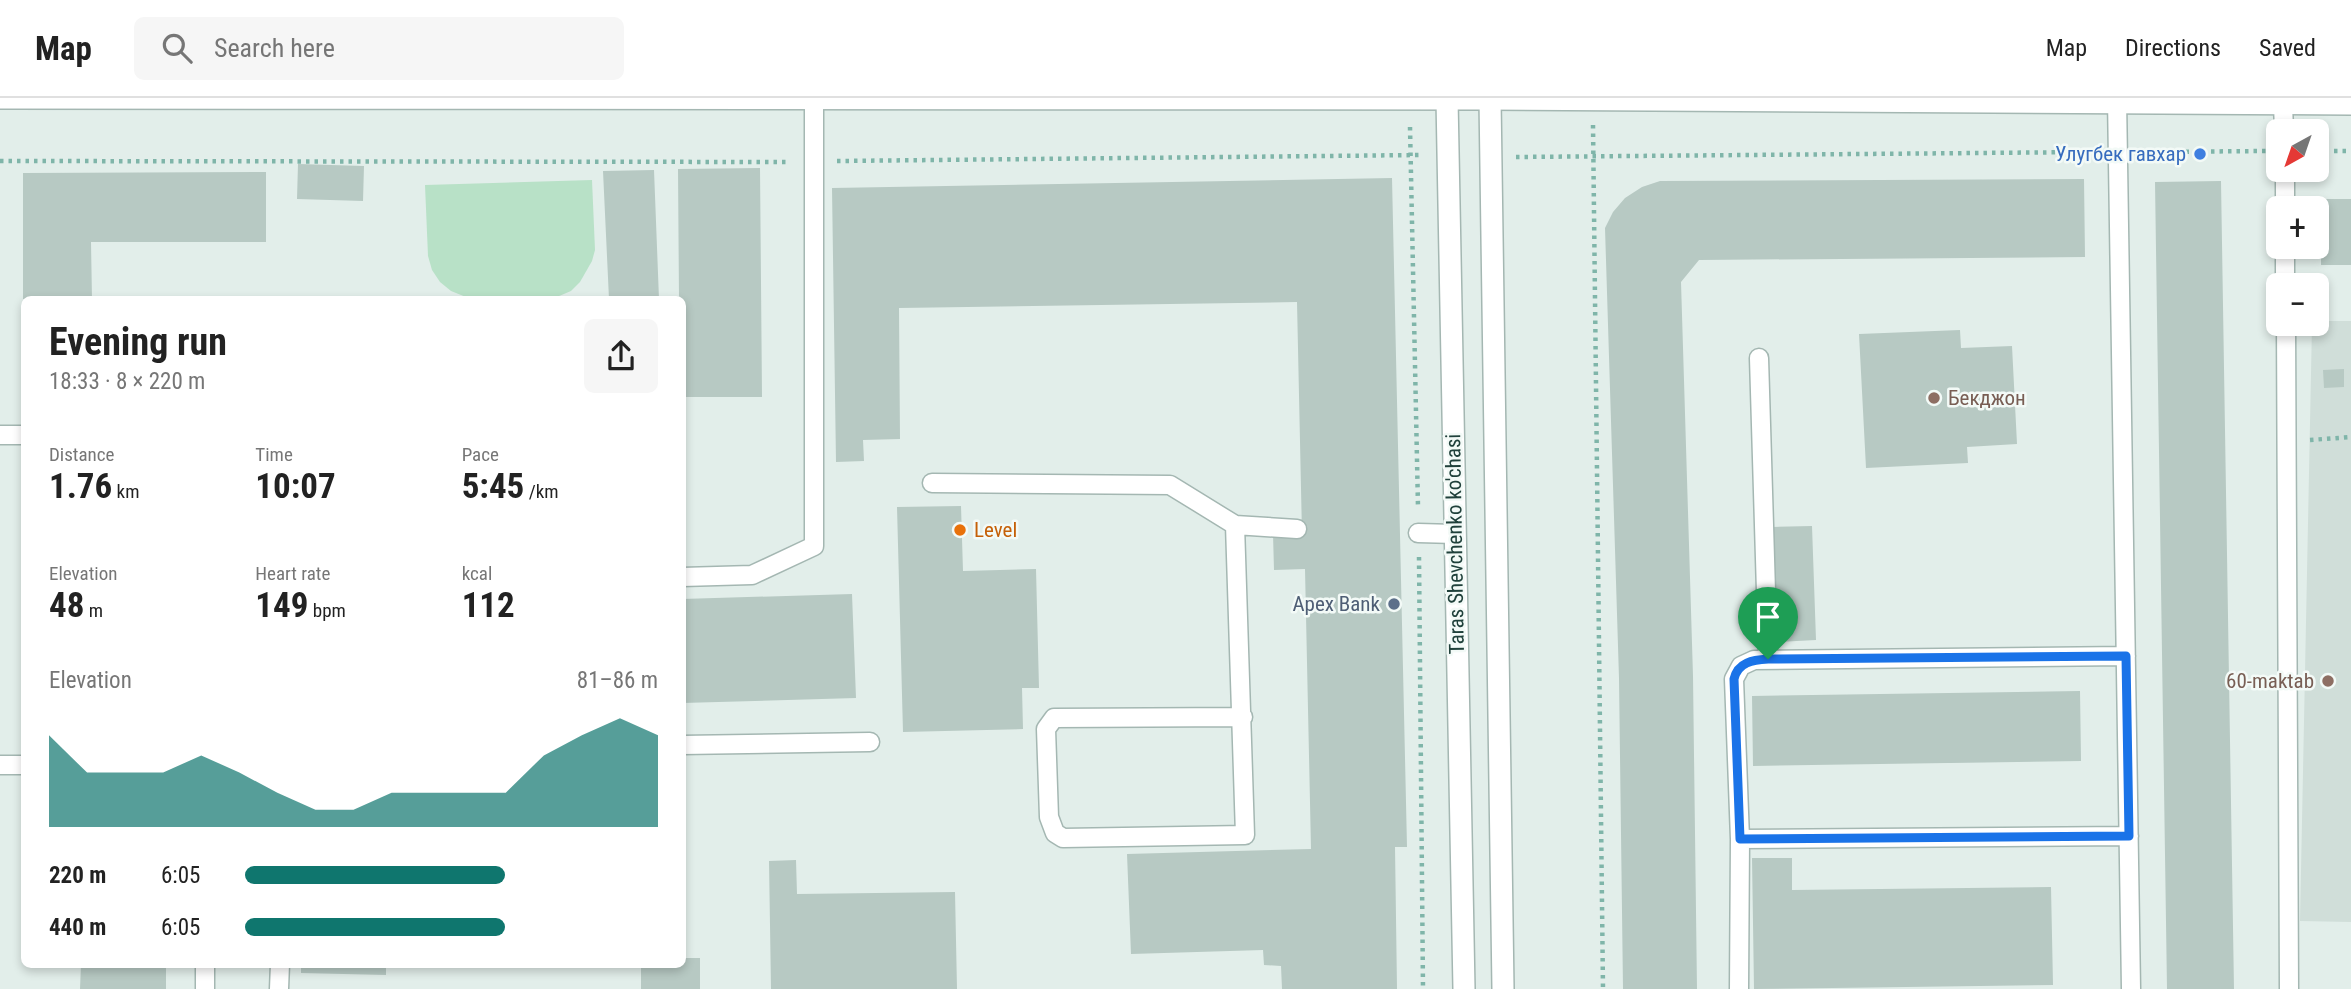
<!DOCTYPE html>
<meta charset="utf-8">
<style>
:root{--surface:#fff;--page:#f6f6f6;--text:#222;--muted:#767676;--line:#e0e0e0;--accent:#0f766e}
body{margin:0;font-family:"Roboto Condensed",sans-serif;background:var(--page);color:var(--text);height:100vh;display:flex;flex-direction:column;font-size:26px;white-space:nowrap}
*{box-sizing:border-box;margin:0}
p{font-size:23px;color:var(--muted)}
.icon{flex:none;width:38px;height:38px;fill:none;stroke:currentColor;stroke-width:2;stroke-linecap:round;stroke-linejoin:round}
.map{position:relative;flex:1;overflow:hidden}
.sheet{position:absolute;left:21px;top:198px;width:665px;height:672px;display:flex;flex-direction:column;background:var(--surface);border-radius:10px;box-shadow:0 4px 10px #0003}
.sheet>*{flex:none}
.needle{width:46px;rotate:220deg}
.fabs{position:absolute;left:2266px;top:21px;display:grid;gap:14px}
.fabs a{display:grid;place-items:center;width:63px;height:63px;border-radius:10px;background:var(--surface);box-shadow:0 4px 10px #0003;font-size:35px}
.pin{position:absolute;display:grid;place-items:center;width:60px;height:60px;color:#fff;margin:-72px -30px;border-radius:50% 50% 50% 0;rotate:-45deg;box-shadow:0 0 7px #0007}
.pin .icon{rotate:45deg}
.round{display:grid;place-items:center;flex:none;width:74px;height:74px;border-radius:10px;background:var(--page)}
.summary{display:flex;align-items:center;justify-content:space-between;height:119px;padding:0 28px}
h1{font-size:38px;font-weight:700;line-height:52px}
.metrics{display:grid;grid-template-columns:repeat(3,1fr);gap:10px;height:119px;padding:7px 28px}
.metrics div{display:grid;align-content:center}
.metrics b{font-size:35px;font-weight:700}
.metrics small{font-size:19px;font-weight:400}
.metrics p{font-size:19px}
.chart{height:196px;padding:14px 28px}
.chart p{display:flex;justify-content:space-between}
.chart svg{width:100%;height:126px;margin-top:7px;fill:var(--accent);opacity:.7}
ul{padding:0 28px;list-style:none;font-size:23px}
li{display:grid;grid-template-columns:112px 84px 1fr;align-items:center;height:52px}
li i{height:18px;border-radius:9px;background:var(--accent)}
header{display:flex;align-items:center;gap:42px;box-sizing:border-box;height:98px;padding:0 35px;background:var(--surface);border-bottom:2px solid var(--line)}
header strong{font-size:33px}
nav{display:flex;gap:38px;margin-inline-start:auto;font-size:24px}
.search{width:490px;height:63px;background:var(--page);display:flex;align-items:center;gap:18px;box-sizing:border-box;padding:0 24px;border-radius:10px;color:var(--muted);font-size:26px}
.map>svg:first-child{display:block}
.built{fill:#d0ded9}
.green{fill:#b8e1c7}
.building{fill:#b7c9c3}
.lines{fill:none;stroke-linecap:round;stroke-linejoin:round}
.service-casing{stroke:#a4b7b2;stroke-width:21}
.pedestrian-casing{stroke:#a4b7b2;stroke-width:24}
.minor-casing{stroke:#a4b7b2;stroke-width:24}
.path{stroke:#7fb5a9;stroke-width:4.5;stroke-dasharray:3.5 5;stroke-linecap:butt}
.service{stroke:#fff;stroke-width:18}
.pedestrian{stroke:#fff;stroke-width:21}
.minor{stroke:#fff;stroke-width:21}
.route-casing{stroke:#fff;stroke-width:14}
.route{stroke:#1a73e8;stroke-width:9}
.shop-dot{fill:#3f7fe0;stroke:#f3faf7;stroke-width:2.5}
.education-dot{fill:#8d6e63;stroke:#f3faf7;stroke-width:2.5}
.food-dot{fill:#e8710a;stroke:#f3faf7;stroke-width:2.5}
.service-dot{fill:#5c6f8a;stroke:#f3faf7;stroke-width:2.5}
.labels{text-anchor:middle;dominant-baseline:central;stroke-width:5;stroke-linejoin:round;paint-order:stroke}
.shop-label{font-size:21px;fill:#366cbe;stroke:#f3faf7;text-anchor:end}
.education-label{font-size:21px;fill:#785e54;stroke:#f3faf7;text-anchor:start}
.food-label{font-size:21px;fill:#c56008;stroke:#f3faf7;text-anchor:start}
.street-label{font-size:21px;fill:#20413b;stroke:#f3faf7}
.service-label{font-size:21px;fill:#4e5e75;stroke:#f3faf7;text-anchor:end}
</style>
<header>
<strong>Map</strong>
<div class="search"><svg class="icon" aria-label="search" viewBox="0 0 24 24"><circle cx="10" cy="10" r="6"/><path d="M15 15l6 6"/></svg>Search here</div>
<nav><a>Map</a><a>Directions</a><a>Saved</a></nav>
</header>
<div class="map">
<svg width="2351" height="891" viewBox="0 0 2351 891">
<rect width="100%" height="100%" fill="#e2eeea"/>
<!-- built -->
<path class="built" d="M2317 223H2351V824L2300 823 2312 226H2317Z"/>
<!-- green -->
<path class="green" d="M592 82 595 152 592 163 580 184 571 193 552 201H471L451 193 440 184 432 172 428 158 425 87Z"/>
<!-- building -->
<path class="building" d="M298 66 364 68 363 103 297 101Z
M760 70 762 299H682V201H679L678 71Z
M654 72 659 201H609L603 73Z
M266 74V144H91L92 201H23V75Z
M1392 80 1407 749H1395L1397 891H1282L1281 868 1264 867 1263 852 1131 856 1127 756 1311 751 1305 471 1274 472 1273 436H1302L1297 204 899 210 900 341 863 342 864 363 836 364 832 90Z
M2084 81 2085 159 1699 162 1681 184 1693 578 1697 891H1623L1619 580 1605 130 1613 114 1625 100 1642 89 1660 83Z
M2221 83 2234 891H2167L2155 84Z
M2321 101H2351V167H2321Z
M1960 232 1961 250 2012 248 2017 346 1967 349 1968 365 1866 370 1859 236Z
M2344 271V289L2324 290 2323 272Z
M961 408 963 473 1036 471 1039 590H1022L1023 631 903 634 897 409Z
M1812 428 1816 542 1776 544 1772 429Z
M852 496 856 600 682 605V501Z
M2080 593 2081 663 1753 668 1752 598Z
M1752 760H1792V792L2051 789 2053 887 1754 891Z
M796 762 797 796 955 794 957 891H771L769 763Z
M682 860H700V891H641V866H682Z
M81 866H166V891H80Z
M301 866H386V877L301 875Z"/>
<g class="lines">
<defs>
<path id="service" d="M2117 0 2131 891
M2283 6 2284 33
M2285 72V110
M2285 149V187
M2286 226 2289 891
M1759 260 1768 561
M0 337H24
M932 385 1170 387 1235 427 1297 431
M1235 427 1245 737 1063 740 1055 735 1049 719 1046 631 1054 620 1243 619
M1418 435 1455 436
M682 479 752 477 814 448V1
M682 647 870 644
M0 667H24
M1740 741 2129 738
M205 891V866
M279 891 280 866
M1739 891 1740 741 1734 581 1741 568 1754 562 2126 558"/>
<path id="pedestrian" d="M1447 1 1464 891
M1490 1 1503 891"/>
<path id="minor" d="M0 0 1490 1 2351 6"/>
</defs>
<!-- service casing -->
<use href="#service" class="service-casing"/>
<!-- pedestrian casing -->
<use href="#pedestrian" class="pedestrian-casing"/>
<!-- minor casing -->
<use href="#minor" class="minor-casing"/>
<!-- path -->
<path class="path" d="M1593 27 1603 891
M1410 29 1418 409
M2317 53H2351
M2143 54 2267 53
M1516 59 2092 54
M0 63 790 64
M837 63 1420 57
M2310 342 2351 339
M1419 459 1423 891"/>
<!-- service -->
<use href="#service" class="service"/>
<!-- pedestrian -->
<use href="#pedestrian" class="pedestrian"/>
<!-- minor -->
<use href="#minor" class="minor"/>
</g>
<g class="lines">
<defs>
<path id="route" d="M2126 558 2129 738 1740 741 1734 581C1738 564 1753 562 1768 561Z"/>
</defs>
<!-- route casing -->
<use href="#route" class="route-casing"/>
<!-- route -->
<use href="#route" class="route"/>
</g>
<!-- markers -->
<circle class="shop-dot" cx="2200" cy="56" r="7"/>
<g class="education-dot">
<circle cx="1934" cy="300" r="7"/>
<circle cx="2328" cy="583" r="7"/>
</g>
<circle class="food-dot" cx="960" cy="432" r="7"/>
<circle class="service-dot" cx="1394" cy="506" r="7"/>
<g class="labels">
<!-- shop labels -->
<g class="shop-label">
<text x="2186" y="56">Улугбек гавхар</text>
</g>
<!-- education labels -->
<g class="education-label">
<text x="1948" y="300">Бекджон</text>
<text x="2314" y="583" text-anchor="end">60-maktab</text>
</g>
<!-- food labels -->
<g class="food-label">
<text x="974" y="432">Level</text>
</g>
<!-- street labels -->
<g class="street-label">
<text transform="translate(1455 446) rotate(-91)">Taras Shevchenko ko'chasi</text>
</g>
<!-- service labels -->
<g class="service-label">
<text x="1380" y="506">Apex Bank</text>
</g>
</g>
</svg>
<div class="fabs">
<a><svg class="needle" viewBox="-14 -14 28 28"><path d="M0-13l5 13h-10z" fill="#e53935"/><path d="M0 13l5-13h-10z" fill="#767676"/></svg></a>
<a>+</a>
<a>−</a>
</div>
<div class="pin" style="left:1768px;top:561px;background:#1e9e55"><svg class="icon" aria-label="arrive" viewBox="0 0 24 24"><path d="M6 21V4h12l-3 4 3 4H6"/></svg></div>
<section class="sheet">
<div class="summary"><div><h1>Evening run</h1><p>18:33 · 8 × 220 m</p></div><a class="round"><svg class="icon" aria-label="share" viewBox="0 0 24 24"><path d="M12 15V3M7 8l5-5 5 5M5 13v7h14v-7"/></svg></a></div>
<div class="metrics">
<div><p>Distance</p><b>1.76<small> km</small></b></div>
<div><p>Time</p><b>10:07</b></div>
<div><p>Pace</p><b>5:45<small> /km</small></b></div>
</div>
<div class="metrics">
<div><p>Elevation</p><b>48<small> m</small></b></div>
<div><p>Heart rate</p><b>149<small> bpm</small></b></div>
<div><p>kcal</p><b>112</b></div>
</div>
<div class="chart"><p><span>Elevation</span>81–86 m</p>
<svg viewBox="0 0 160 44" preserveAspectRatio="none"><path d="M0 44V12L10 25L20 25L30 25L40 19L50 25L60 32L70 38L80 38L90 32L100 32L110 32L120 32L130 19L140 12L150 6L160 12V44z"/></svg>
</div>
<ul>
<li><b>220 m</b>6:05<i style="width:63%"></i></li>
<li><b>440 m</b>6:05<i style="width:63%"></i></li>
</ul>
</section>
</div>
